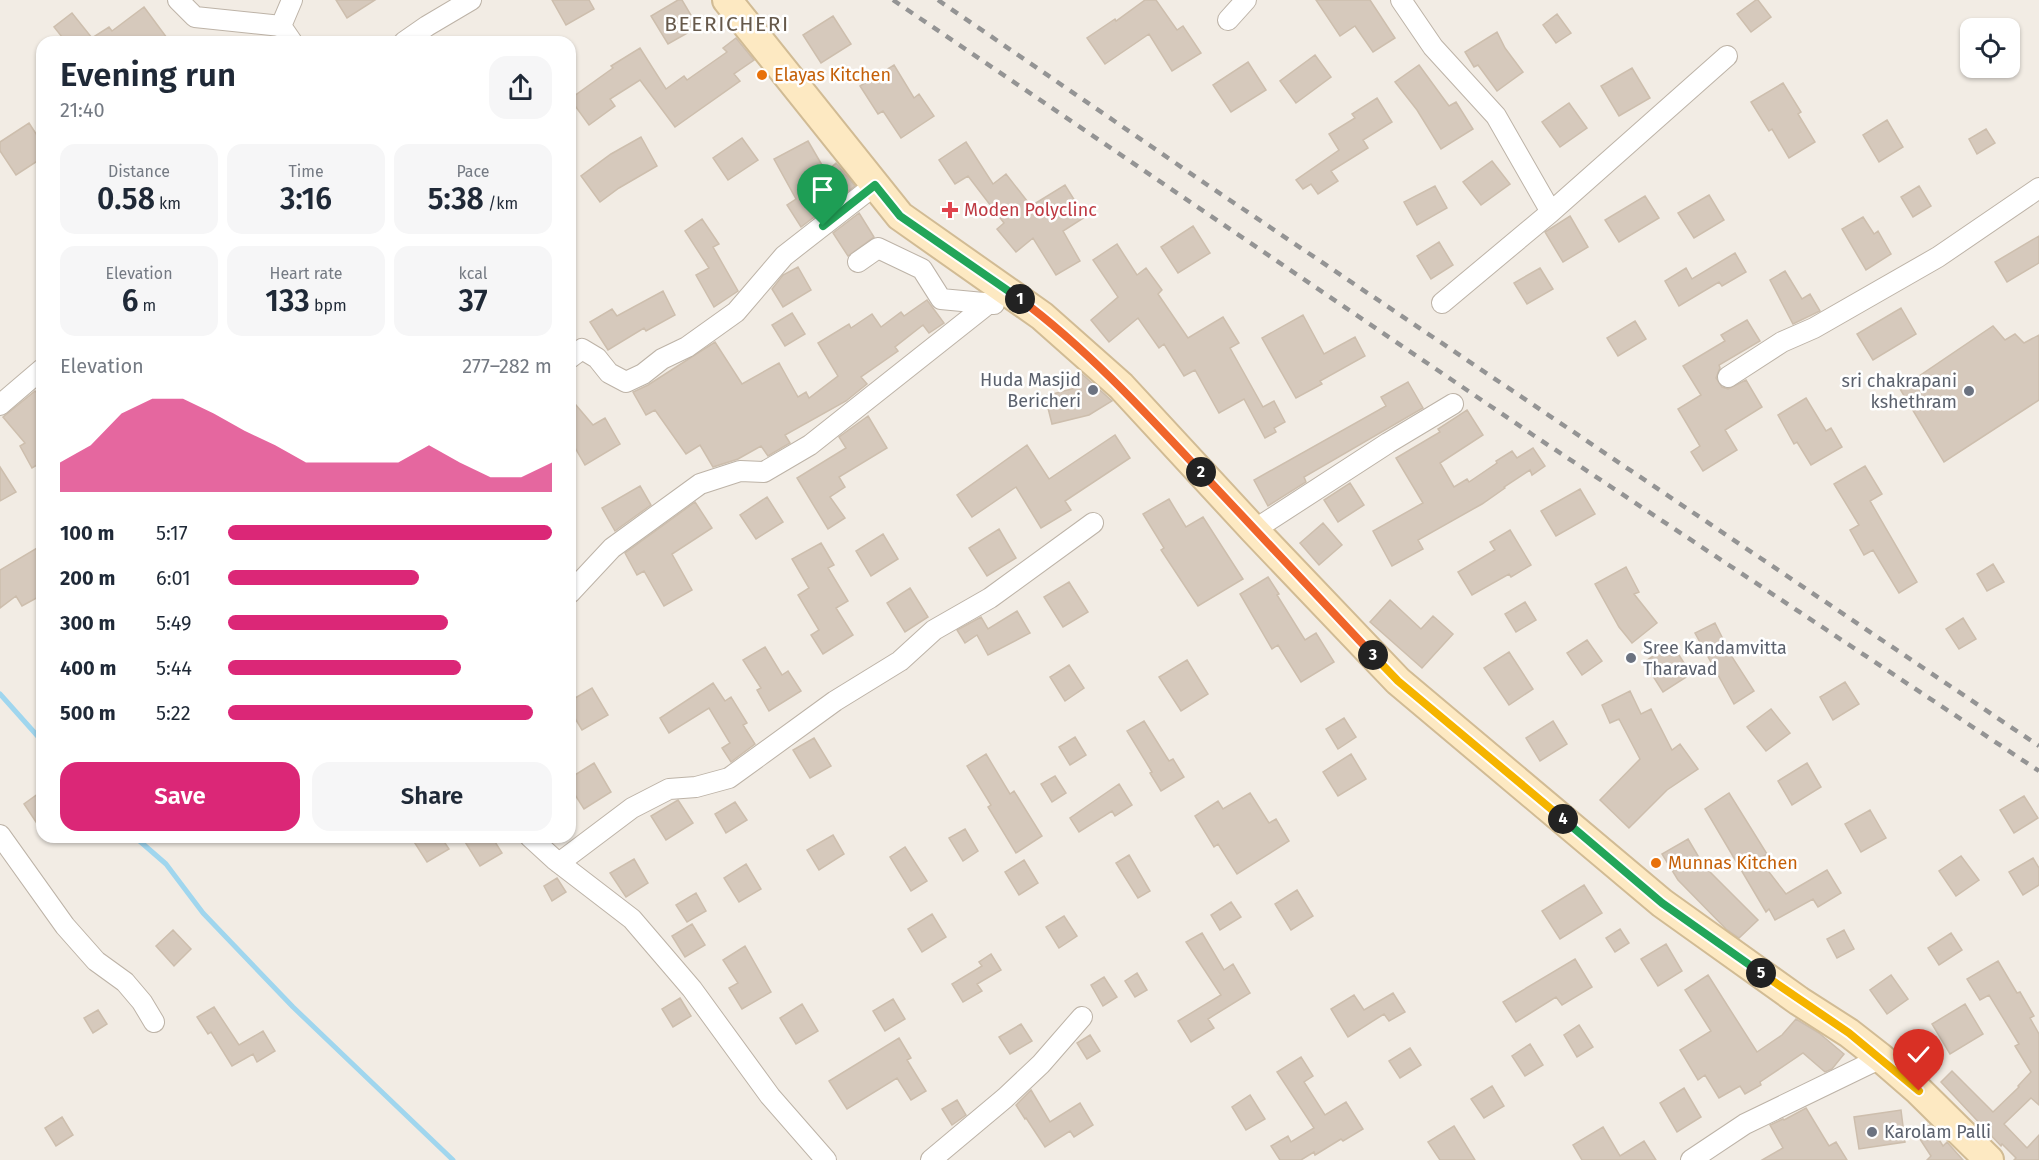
<!DOCTYPE html>
<meta charset="utf-8">
<style>
:root{--surface:#fff;--page:#f6f6f7;--text:#1f2937;--muted:#747a83;--accent:#db2777}
body{margin:0;font-family:"Fira Sans",sans-serif;background:var(--page);color:var(--text);height:100vh;display:flex;flex-direction:column;font-size:22px;white-space:nowrap}
*{box-sizing:border-box;margin:0}
p{font-size:20px;color:var(--muted)}
.icon{flex:none;width:33px;height:33px;fill:none;stroke:currentColor;stroke-width:2;stroke-linecap:round;stroke-linejoin:round}
.map{position:relative;flex:1;overflow:hidden}
.side{position:absolute;left:36px;top:36px;width:540px;height:807px;display:flex;flex-direction:column;background:var(--surface);border-radius:18px;box-shadow:0 2px 4px #0004}
.side>*{flex:none}
.controls{position:absolute;left:1960px;top:18px;display:grid;gap:12px}
.controls a{display:grid;place-items:center;width:60px;height:60px;border-radius:12px;background:var(--surface);box-shadow:0 2px 4px #0004;font-size:30px}
.pin{position:absolute;display:grid;place-items:center;width:51px;height:51px;color:#fff;margin:-62px -26px;border-radius:50% 50% 50% 0;rotate:-45deg;box-shadow:0 0 6px #0007}
.pin .icon{rotate:45deg}
.km{position:absolute;width:30px;height:30px;margin:-15px;border-radius:50%;background:#222;color:#fff;font-size:16px;line-height:30px;text-align:center}
.round{display:grid;place-items:center;flex:none;width:63px;height:63px;border-radius:18px;background:var(--page)}
.overview{display:flex;align-items:center;justify-content:space-between;height:102px;padding:0 24px}
h1{font-size:33px;font-weight:600;line-height:45px}
.metrics{display:grid;grid-template-columns:repeat(3,1fr);gap:9px;height:102px;padding:6px 24px}
.metrics div{display:grid;align-content:center;border-radius:15px;background:var(--page);text-align:center}
.metrics b{font-size:30px;font-weight:600}
.metrics small{font-size:16px;font-weight:400}
.metrics p{font-size:16px}
.chart{height:168px;padding:12px 24px}
.chart p{display:flex;justify-content:space-between}
.chart svg{width:100%;height:108px;margin-top:6px;fill:var(--accent);opacity:.7}
.button{display:flex;gap:12px;margin-top:auto;padding:12px 24px}
.button a{flex:1;height:69px;border-radius:18px;background:var(--accent);color:#fff;font-size:24px;font-weight:600;line-height:69px;text-align:center}
.button a+a{background:var(--page);color:var(--text)}
ul{padding:0 24px;list-style:none;font-size:20px}
li{display:grid;grid-template-columns:96px 72px 1fr;align-items:center;height:45px}
li i{height:15px;border-radius:8px;background:var(--accent)}
.map>svg:first-child{display:block}
.lines{fill:none;stroke-linecap:round;stroke-linejoin:round}
.stream{stroke:#a0d6ee;stroke-width:5}
.building{fill:#d6c9bc;stroke:#cdbead;stroke-width:1.5}
.street-casing{stroke:#bdb3a7;stroke-width:22}
.secondary-casing{stroke:#d1bb94;stroke-width:32}
.street{stroke:#fff;stroke-width:20}
.secondary{stroke:#fde9c2;stroke-width:28}
.rail{stroke:#949494;stroke-width:4.5;stroke-dasharray:8 8;stroke-linecap:butt}
.split-1-casing{stroke:#fff;stroke-width:12}
.split-2-casing{stroke:#fff;stroke-width:12}
.split-3-casing{stroke:#fff;stroke-width:12}
.split-4-casing{stroke:#fff;stroke-width:12}
.split-5-casing{stroke:#fff;stroke-width:12}
.split-6-casing{stroke:#fff;stroke-width:12}
.split-1{stroke:#22a559;stroke-width:8}
.split-2{stroke:#f0652b;stroke-width:8}
.split-3{stroke:#f0652b;stroke-width:8}
.split-4{stroke:#f5b400;stroke-width:8}
.split-5{stroke:#22a559;stroke-width:8}
.split-6{stroke:#f5b400;stroke-width:8}
.food-dot{fill:#e8710a;stroke:#fff;stroke-width:2}
.health-dot{fill:#e0444e;stroke:#fff;stroke-width:2}
.worship-dot{fill:#6b7280;stroke:#fff;stroke-width:2}
.labels{text-anchor:middle;dominant-baseline:central;stroke-width:5;stroke-linejoin:round;paint-order:stroke}
.food-label{font-size:18px;fill:#c56008;stroke:#fff;text-anchor:start}
.health-label{font-size:18px;fill:#be3a42;stroke:#fff;text-anchor:start}
.worship-label{font-size:18px;fill:#5b616d;stroke:#fff;text-anchor:end}
.quarter-label{font-size:21px;letter-spacing:1.5px;fill:#66594b;stroke:#fff}
</style>
<div class="map">
<svg width="2039" height="1160" viewBox="0 0 2039 1160">
<rect width="100%" height="100%" fill="#f2ece4"/>
<g class="lines">
<!-- stream -->
<path class="stream" d="M0 694 42 741
M135 837 166 864 203 913 293 1007 453 1160"/>
</g>
<!-- building -->
<path class="building" d="M336 0H375L347 18Z
M552 0H589L594 9 566 25Z
M678 0H682L698 27 668 44 651 16Z
M1145 0H1156L1177 30 1183 26 1201 53 1172 71 1149 34 1105 64 1087 38 1115 19 1116 21Z
M1316 0H1370L1395 38 1373 52 1355 26 1340 36Z
M1756 0H1758L1771 17 1751 32 1737 14Z
M144 7 170 42H66L54 27 72 13 92 38 109 27 112 31Z
M1557 14 1571 33 1556 43 1543 25Z
M833 16 851 44 821 63 803 35Z
M1497 32 1505 48 1523 72 1497 91 1478 65 1474 67 1465 52Z
M736 38 754 60 734 74 740 81 675 127 640 80 610 99 615 106 589 125 570 99 613 68 611 66 640 48 666 89 684 76 687 80 727 52 723 48Z
M1315 55 1331 77 1296 103 1280 81Z
M1248 62 1266 90 1231 112 1213 85Z
M894 65 914 98 919 94 934 116 901 138 883 111 878 114 860 86Z
M1419 65 1449 106 1456 102 1473 129 1441 149 1417 110 1395 82Z
M1632 68 1650 98 1619 116 1601 86Z
M1783 83 1801 112 1798 114 1815 142 1789 158 1772 129 1769 131 1751 102Z
M1377 98 1392 122 1363 140 1368 148 1331 171 1338 181 1318 194 1311 184 1303 189 1296 180 1339 150 1329 134 1355 118 1352 114Z
M1569 103 1587 128 1560 147 1542 122Z
M1887 120 1903 147 1879 162 1863 135Z
M29 123 42 143V158L16 175 0 151V142Z
M1986 129 1995 143 1977 154 1969 139Z
M641 137 657 166 619 188 600 202 581 176 611 154Z
M742 138 758 160 728 180 713 158Z
M808 141 826 172 836 163 855 186 801 227 787 205 796 199 774 159Z
M966 142 993 184 1006 174 1031 206 1065 185 1085 217 1063 231 1080 261 1056 275 1033 238 1016 252 997 229 1004 223 968 176 955 184 939 160Z
M1492 161 1510 184 1481 205 1463 182Z
M1435 186 1447 208 1417 225 1404 202Z
M1919 186 1931 206 1913 217 1901 197Z
M1709 195 1724 220 1694 238 1678 213Z
M1645 196 1659 218 1619 242 1605 220Z
M859 213 874 237 848 256 833 233Z
M1570 216 1588 247 1563 262 1545 232Z
M1863 217 1874 234 1878 231 1891 254 1866 270 1842 229Z
M702 219 719 244 713 247 738 291 714 307 696 275 709 268 685 231Z
M1193 226 1210 253 1178 273 1161 247Z
M2039 236V263L2007 282 1995 262Z
M1439 242 1453 265 1431 279 1417 256Z
M1117 244 1137 275 1146 268 1162 290 1158 294 1188 338 1223 317 1239 343 1230 348 1263 407 1274 401 1285 422 1274 428 1276 432 1265 438 1244 399 1219 413 1195 370 1184 376 1164 344 1159 348 1138 318 1109 342 1091 320 1118 297 1093 260Z
M1735 253 1746 272 1722 286 1719 282 1679 306 1665 281 1686 268 1692 279Z
M798 267 811 290 783 307 772 289 783 275Z
M1540 268 1553 289 1527 304 1514 283Z
M1785 271 1802 299 1810 294 1820 311 1793 324 1770 280Z
M663 291 675 315 646 331 644 328 608 350 590 322 612 309 617 316Z
M927 300 944 323 929 333 923 325 895 347 898 351 861 377 867 384 846 401 785 435 790 443 768 456 761 446 738 459 713 467 700 445 686 454 655 410 646 415 633 392 648 385 715 342 742 384 779 363 798 397 806 392 809 398 838 376 818 343 849 324 851 328 872 314 881 327 901 312 904 316Z
M1901 308 1916 334 1873 360 1857 334Z
M792 313 805 334 785 346 772 325Z
M1303 315 1324 354 1355 337 1365 356 1320 381 1322 384 1296 398 1262 338Z
M1747 320 1760 341 1719 365 1720 368 1716 378 1722 387 1728 389 1746 380 1762 407 1725 430 1737 450 1703 471 1691 452 1700 446 1678 409 1701 395 1683 366 1725 341 1721 335Z
M1635 321 1646 339 1618 356 1607 338Z
M1993 326 2005 340 2015 334 2024 343 2039 335V400L1944 462 1900 389Z
M1082 374 1112 401 1089 415 1052 424 1045 396 1079 387 1074 379Z
M1408 382 1423 408 1304 477 1306 482 1268 506 1254 480 1386 406 1381 397Z
M35 391 42 398V462L32 468 20 446 25 443 3 417Z
M570 398 593 425 605 418 620 444 585 465 570 439Z
M1806 398 1826 431 1831 428 1842 447 1811 465 1797 442 1794 444 1778 415Z
M1467 410 1483 435 1440 463 1454 487 1467 479 1469 482 1497 463 1496 461 1512 451 1517 458 1533 448 1545 466 1532 475 1530 470 1504 487 1505 488 1482 504 1418 540 1423 549 1392 566 1373 531 1423 503 1396 458 1440 432 1438 429Z
M868 416 887 448 839 477 845 487 830 497 845 518 828 529 797 478 846 448 839 437Z
M1115 435 1130 458 1065 501 1071 510 1041 528 1016 487 972 517 957 495 1027 445 1049 479Z
M1865 466 1882 494 1870 501 1917 582 1899 593 1873 550 1864 555 1850 530 1859 525 1834 484Z
M0 467 16 492 0 501Z
M1350 483 1364 505 1338 522 1324 500Z
M640 486 651 505 615 531 602 508Z
M1580 489 1595 514 1556 536 1541 511Z
M767 497 783 522 756 539 740 515Z
M1169 499 1186 527 1203 517 1243 579 1198 606 1161 550 1164 548 1143 514Z
M695 502 712 528 672 554 692 590 664 606 644 571 637 575 625 553Z
M1323 523 1342 545 1319 565 1300 543Z
M999 529 1016 558 987 576 969 548Z
M1510 530 1531 565 1511 577 1509 574 1472 595 1458 572 1495 550 1490 542Z
M883 534 898 559 871 576 856 551Z
M821 543 834 565 828 568 848 601 836 608 853 635 823 654 811 635 819 630 798 595 809 588 792 559Z
M42 545V595L22 606 16 596 0 608V570Z
M1993 564 2004 582 1987 591 1977 574Z
M1626 567 1639 592 1634 594 1657 623 1632 643 1619 627 1595 584Z
M1268 577 1279 594 1277 595 1305 640 1316 633 1334 662 1301 682 1278 645 1272 649 1240 594Z
M1069 582 1088 612 1063 627 1044 597Z
M910 588 928 617 905 632 887 603Z
M1390 600 1421 629 1433 616 1453 634 1422 668 1370 622Z
M1525 602 1536 620 1516 632 1505 614Z
M1017 611 1030 633 988 655 977 635 965 643 957 630 981 617 988 629Z
M1963 618 1976 639 1959 649 1946 629Z
M1715 623 1732 657 1754 691 1734 704 1695 633Z
M1587 640 1602 661 1582 675 1567 653Z
M1672 644 1691 674 1663 692 1644 662Z
M765 647 782 675 788 671 801 691 769 711 757 690 761 688 743 660Z
M1509 652 1533 689 1509 705 1484 668Z
M1187 660 1208 694 1181 711 1159 677Z
M1069 665 1084 688 1065 701 1050 677Z
M1845 682 1859 704 1833 720 1820 697Z
M713 683 725 701 731 697 747 723 743 725 755 744 731 762 722 748 730 743 709 708 669 733 660 718Z
M592 688 608 715 582 730 570 710V701Z
M1630 691 1641 714 1651 709 1672 750 1680 744 1698 769 1667 790 1629 828 1600 800 1640 759 1619 719 1610 723 1602 705Z
M1771 709 1790 733 1766 751 1747 727Z
M1344 718 1356 737 1338 749 1326 729Z
M1144 721 1169 761 1173 759 1184 777 1161 791 1150 773 1152 772 1127 731Z
M1553 721 1567 744 1540 761 1526 738Z
M1075 737 1086 755 1070 765 1059 747Z
M814 738 831 766 810 778 793 750Z
M986 754 1010 794 1014 791 1042 836 1016 853 988 807 991 805 967 766Z
M1351 754 1366 779 1338 796 1323 772Z
M594 763 611 792 584 809 570 787V778Z
M1807 763 1821 787 1792 805 1778 781Z
M1055 776 1066 793 1052 802 1041 784Z
M1119 784 1132 805 1115 816 1112 811 1079 832 1070 818Z
M42 791V831L24 804Z
M1250 793 1269 823 1276 819 1289 841 1237 874 1218 844 1214 847 1195 816 1218 801 1223 809Z
M1729 793 1767 854 1759 859 1786 894 1827 870 1841 893 1818 907 1813 899 1775 920 1769 909 1766 912 1705 809Z
M2024 796 2038 818 2014 833 2000 810Z
M678 800 693 823 666 840 651 816Z
M735 802 747 820 726 833 715 814Z
M1870 810 1886 838 1861 852 1845 824Z
M965 829 978 851 963 861 949 838Z
M833 835 844 854 819 870 807 850Z
M411 837H441L449 849 427 862Z
M462 837H492L502 853 480 866Z
M1688 839 1704 866 1758 920 1739 938 1726 929 1678 880 1662 854Z
M905 847 927 881 911 891 890 857Z
M1129 855 1150 891 1138 898 1116 863Z
M1961 856 1979 880 1956 896 1939 871Z
M2033 858 2039 868V885L2023 895 2009 872Z
M634 859 648 883 626 897 610 873Z
M1024 860 1038 883 1019 895 1005 872Z
M746 864 761 889 739 902 724 878Z
M557 878 566 892 552 901 544 886Z
M1584 885 1602 913 1560 939 1542 911Z
M1297 890 1313 916 1291 930 1275 904Z
M696 893 706 911 687 922 676 905Z
M1231 902 1241 917 1220 930 1211 915Z
M932 914 946 937 922 952 908 929Z
M1064 916 1077 936 1059 948 1046 927Z
M692 924 705 945 685 957 672 936Z
M1620 929 1629 943 1615 952 1606 938Z
M173 930 191 949 174 966 156 946Z
M1844 930 1854 949 1837 958 1827 939Z
M1202 933 1224 970 1233 964 1250 993 1208 1019 1214 1028 1191 1042 1178 1021 1221 995 1186 942Z
M1951 933 1962 950 1939 965 1928 948Z
M1666 944 1682 971 1658 986 1641 959Z
M745 946 771 992 742 1009 729 988 738 983 723 960Z
M991 954 1001 970 977 984 982 991 963 1002 952 984 982 966 979 962Z
M1575 959 1592 987 1562 1005 1556 997 1516 1022 1503 1002Z
M1998 961 2017 993 2020 992 2034 1016 2030 1018 2039 1034V1105L2031 1098 2004 1124 2027 1148 2039 1135V1160H2014L2016 1158 2002 1144 2001 1146 1941 1082 1952 1071 1993 1112 2019 1087 2018 1086 2031 1072 2015 1046 2019 1044 1989 995 1980 1000 1967 979Z
M1137 973 1147 990 1135 997 1125 981Z
M1708 975 1757 1052 1782 1035 1796 1019 1819 1033 1844 1054 1832 1069 1825 1072 1803 1053 1760 1082 1761 1085 1745 1094 1740 1086 1719 1098 1705 1075 1698 1080 1680 1050 1711 1031 1685 990Z
M1891 975 1908 999 1887 1014 1870 990Z
M1104 977 1117 997 1103 1006 1091 985Z
M1393 993 1405 1012 1389 1021 1384 1014 1348 1037 1331 1009 1354 995 1364 1010Z
M680 998 691 1016 673 1027 662 1009Z
M893 999 905 1019 885 1031 873 1011Z
M802 1004 818 1031 796 1044 780 1018Z
M1965 1004 1983 1034 1950 1054 1932 1024Z
M214 1007 239 1045 263 1031 275 1051 257 1062 253 1054 232 1066 211 1032 208 1034 197 1017Z
M98 1010 107 1024 93 1033 84 1018Z
M1021 1024 1032 1041 1010 1054 999 1037Z
M1579 1025 1593 1047 1577 1057 1564 1035Z
M1090 1035 1100 1051 1087 1059 1077 1043Z
M899 1038 911 1058 907 1060 926 1091 911 1100 897 1078 847 1109 829 1081Z
M1530 1044 1543 1065 1525 1076 1512 1056Z
M1410 1048 1421 1065 1400 1078 1389 1061Z
M1301 1057 1313 1076 1304 1082 1325 1115 1346 1102 1363 1129 1343 1141 1341 1139 1315 1155 1314 1152 1301 1160H1280L1271 1146 1288 1136 1291 1142 1314 1128 1277 1072Z
M1492 1086 1504 1106 1484 1118 1471 1099Z
M1684 1088 1701 1117 1677 1132 1660 1103Z
M1031 1090 1050 1122 1080 1103 1093 1125 1074 1137 1070 1131 1045 1147 1026 1118 1025 1119 1016 1105Z
M1250 1095 1265 1119 1246 1130 1232 1107Z
M957 1100 966 1115 952 1125 942 1109Z
M1806 1108 1829 1146 1836 1142 1847 1160H1762L1783 1148 1770 1125 1783 1119 1784 1120Z
M1901 1110 1905 1142 1859 1149 1854 1117Z
M62 1117 73 1135 56 1146 45 1128Z
M1930 1125 1943 1146 1947 1142 1963 1160H1927L1931 1156 1916 1133Z
M1454 1126 1475 1160H1440L1428 1142Z
M1603 1127 1620 1156 1644 1141 1656 1160H1582L1573 1145Z"/>
<g class="lines">
<defs>
<path id="street" d="M178 0 195 17 281 26 292 42
M1401 0 1433 47 1496 116 1551 212 1442 303
M1228 20 1246 0
M281 26 292 0
M404 42 427 26 471 0
M1551 212 1727 56
M858 262 878 248 922 269 941 299 994 304
M570 358 582 349 597 358 609 373 626 382 643 374 662 359 687 347 736 312 784 256 875 185
M1728 377 1782 342 1814 328 1938 257 2039 188
M0 405 42 369
M1254 530 1388 443 1453 404
M570 593 612 548 700 484 740 471 764 472 810 445 1007 289
M0 835 65 926 96 961 125 982 142 1002 154 1022
M530 837 554 859 632 919 692 989 770 1096 826 1160
M559 863 632 808 669 789 696 787 729 778 835 701 900 661 934 630 990 598 1093 523
M931 1160 1005 1098 1041 1064 1082 1017
M1691 1160 1745 1124 1881 1058"/>
<path id="secondary" d="M727 0 900 216 1042 316 1121 386 1254 530 1398 681 1662 903 1799 1001 1849 1033 1881 1058 1919 1091 1989 1160"/>
</defs>
<!-- street casing -->
<use href="#street" class="street-casing"/>
<!-- secondary casing -->
<use href="#secondary" class="secondary-casing"/>
<!-- street -->
<use href="#street" class="street"/>
<!-- secondary -->
<use href="#secondary" class="secondary"/>
<!-- rail -->
<path class="rail" d="M893 0 1533 435 2039 771
M938 0 1206 184 2039 746"/>
</g>
<g class="lines">
<defs>
<path id="split-1" d="M823 226 875 185 900 216 1020 299"/>
<path id="split-2" d="M1020 299C1087 349 1144 411 1201 472"/>
<path id="split-3" d="M1201 472 1373 655"/>
<path id="split-4" d="M1373 655 1398 681 1563 819"/>
<path id="split-5" d="M1563 819 1662 903 1761 973"/>
<path id="split-6" d="M1761 973 1849 1033 1919 1091"/>
</defs>
<!-- split-1 casing -->
<use href="#split-1" class="split-1-casing"/>
<!-- split-2 casing -->
<use href="#split-2" class="split-2-casing"/>
<!-- split-3 casing -->
<use href="#split-3" class="split-3-casing"/>
<!-- split-4 casing -->
<use href="#split-4" class="split-4-casing"/>
<!-- split-5 casing -->
<use href="#split-5" class="split-5-casing"/>
<!-- split-6 casing -->
<use href="#split-6" class="split-6-casing"/>
<!-- split-1 -->
<use href="#split-1" class="split-1"/>
<!-- split-2 -->
<use href="#split-2" class="split-2"/>
<!-- split-3 -->
<use href="#split-3" class="split-3"/>
<!-- split-4 -->
<use href="#split-4" class="split-4"/>
<!-- split-5 -->
<use href="#split-5" class="split-5"/>
<!-- split-6 -->
<use href="#split-6" class="split-6"/>
</g>
<!-- markers -->
<g class="food-dot">
<circle cx="762" cy="75" r="6"/>
<circle cx="1656" cy="863" r="6"/>
</g>
<path class="health-dot" d="M947 201h6v6h6v6h-6v6h-6v-6h-6v-6h6z"/>
<g class="worship-dot">
<circle cx="1093" cy="390" r="6"/>
<circle cx="1969" cy="391" r="6"/>
<circle cx="1631" cy="658" r="6"/>
<circle cx="1872" cy="1132" r="6"/>
</g>
<g class="labels">
<!-- food labels -->
<g class="food-label">
<text x="774" y="75">Elayas Kitchen</text>
<text x="1668" y="863">Munnas Kitchen</text>
</g>
<!-- health labels -->
<g class="health-label">
<text x="964" y="210">Moden Polyclinc</text>
</g>
<!-- worship labels -->
<g class="worship-label">
<text x="1081" y="380">Huda Masjid<tspan x="1081" dy="21">Bericheri</tspan></text>
<text x="1957" y="381">sri chakrapani<tspan x="1957" dy="21">kshethram</tspan></text>
<text x="1643" y="648" text-anchor="start">Sree Kandamvitta<tspan x="1643" dy="21">Tharavad</tspan></text>
<text x="1884" y="1132" text-anchor="start">Karolam Palli</text>
</g>
<!-- quarter labels -->
<g class="quarter-label">
<text x="727" y="24">BEERICHERI</text>
</g>
</g>
</svg>
<div class="controls">
<a><svg class="icon" aria-label="locate" viewBox="0 0 24 24"><circle cx="12" cy="12" r="6"/><path d="M12 2v4M12 18v4M2 12h4M18 12h4"/></svg></a>
</div>
<div class="pin" style="left:823px;top:226px;background:#1e9e55"><svg class="icon" aria-label="arrive" viewBox="0 0 24 24"><path d="M6 21V4h12l-3 4 3 4H6"/></svg></div>
<div class="pin" style="left:1919px;top:1091px;background:#d93025"><svg class="icon" aria-label="check" viewBox="0 0 24 24"><path d="M5 12l5 5 9-10"/></svg></div>
<b class="km" style="left:1020px;top:299px">1</b>
<b class="km" style="left:1201px;top:472px">2</b>
<b class="km" style="left:1373px;top:655px">3</b>
<b class="km" style="left:1563px;top:819px">4</b>
<b class="km" style="left:1761px;top:973px">5</b>
<section class="side">
<div class="overview"><div><h1>Evening run</h1><p>21:40</p></div><a class="round"><svg class="icon" aria-label="share" viewBox="0 0 24 24"><path d="M12 15V3M7 8l5-5 5 5M5 13v7h14v-7"/></svg></a></div>
<div class="metrics">
<div><p>Distance</p><b>0.58<small> km</small></b></div>
<div><p>Time</p><b>3:16</b></div>
<div><p>Pace</p><b>5:38<small> /km</small></b></div>
</div>
<div class="metrics">
<div><p>Elevation</p><b>6<small> m</small></b></div>
<div><p>Heart rate</p><b>133<small> bpm</small></b></div>
<div><p>kcal</p><b>37</b></div>
</div>
<div class="chart"><p><span>Elevation</span>277–282 m</p>
<svg viewBox="0 0 160 44" preserveAspectRatio="none"><path d="M0 44V32L10 25L20 12L30 6L40 6L50 12L60 19L70 25L80 32L90 32L100 32L110 32L120 25L130 32L140 38L150 38L160 32V44z"/></svg>
</div>
<ul>
<li><b>100 m</b>5:17<i style="width:100%"></i></li>
<li><b>200 m</b>6:01<i style="width:59%"></i></li>
<li><b>300 m</b>5:49<i style="width:68%"></i></li>
<li><b>400 m</b>5:44<i style="width:72%"></i></li>
<li><b>500 m</b>5:22<i style="width:94%"></i></li>
</ul>
<div class="button"><a>Save</a><a>Share</a></div>
</section>
</div>
